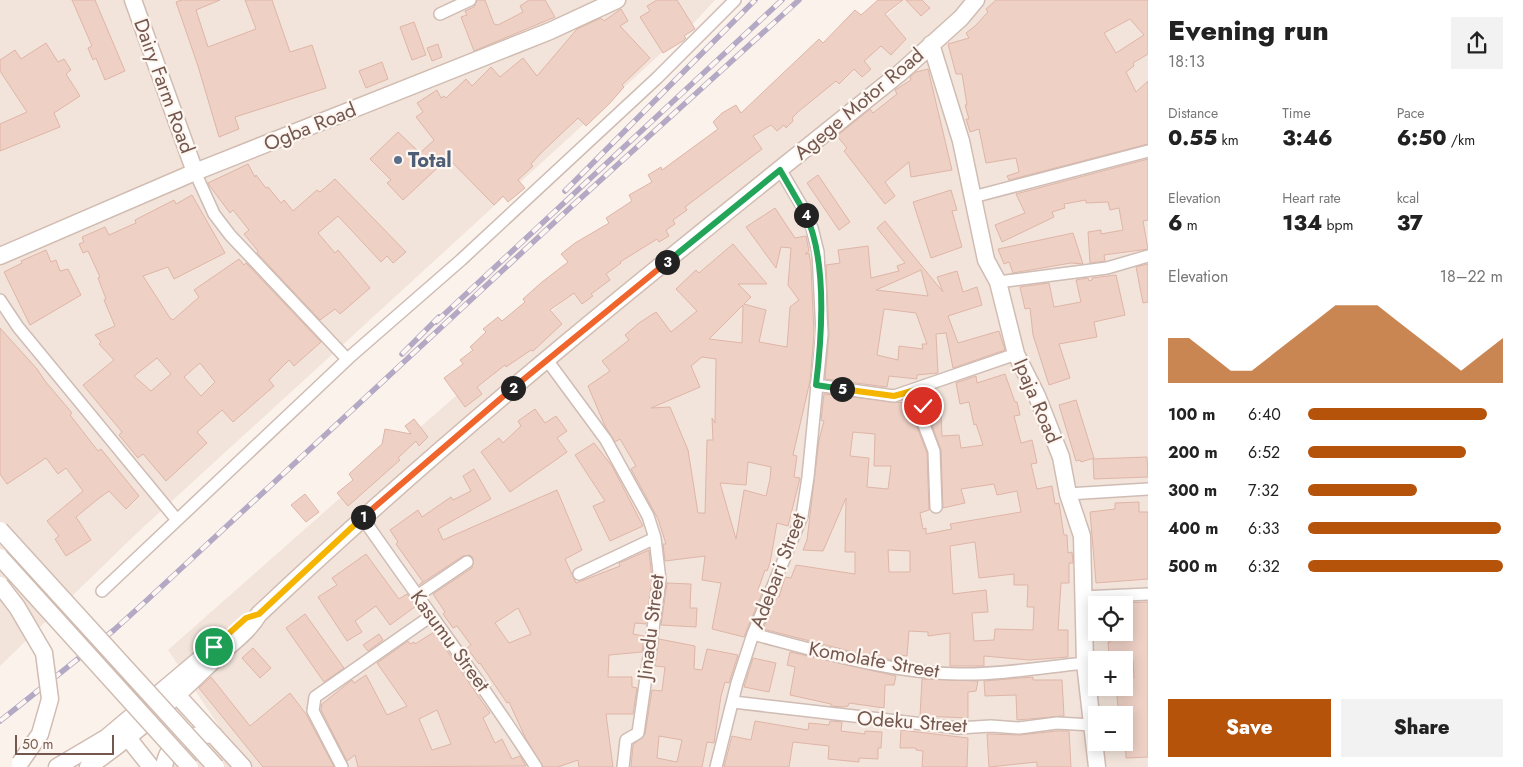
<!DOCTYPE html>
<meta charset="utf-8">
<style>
:root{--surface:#fff;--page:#f2f2f2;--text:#222;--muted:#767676;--accent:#b45309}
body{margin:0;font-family:Jost,sans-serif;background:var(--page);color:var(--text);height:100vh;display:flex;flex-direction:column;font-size:19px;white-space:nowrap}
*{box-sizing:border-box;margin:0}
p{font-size:16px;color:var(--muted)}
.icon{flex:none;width:28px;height:28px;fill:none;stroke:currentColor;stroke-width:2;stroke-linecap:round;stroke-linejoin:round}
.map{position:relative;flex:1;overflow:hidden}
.drawer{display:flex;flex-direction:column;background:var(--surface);width:375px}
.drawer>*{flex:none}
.buttons{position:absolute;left:1088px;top:596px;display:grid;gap:10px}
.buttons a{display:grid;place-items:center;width:45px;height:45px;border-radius:0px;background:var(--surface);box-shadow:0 2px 12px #0003;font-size:25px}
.scale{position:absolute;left:15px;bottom:12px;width:99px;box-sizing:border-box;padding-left:5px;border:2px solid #745850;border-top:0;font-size:14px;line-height:18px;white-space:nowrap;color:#745850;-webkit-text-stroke:4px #fef7f1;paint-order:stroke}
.pin{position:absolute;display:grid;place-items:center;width:42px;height:42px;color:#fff;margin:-21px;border:2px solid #fff;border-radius:50%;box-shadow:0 1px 5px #0007}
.km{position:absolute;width:25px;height:25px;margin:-12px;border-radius:50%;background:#222;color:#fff;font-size:14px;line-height:25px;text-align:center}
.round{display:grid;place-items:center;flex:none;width:52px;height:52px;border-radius:0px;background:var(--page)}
.overview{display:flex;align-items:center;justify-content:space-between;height:85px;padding:0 20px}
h1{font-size:28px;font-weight:800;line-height:38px}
.metrics{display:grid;grid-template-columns:repeat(3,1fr);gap:8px;height:85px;padding:5px 20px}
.metrics div{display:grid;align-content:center}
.metrics b{font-size:21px;font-weight:800}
.metrics small{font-size:14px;font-weight:400}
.metrics p{font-size:14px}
.chart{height:140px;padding:10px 20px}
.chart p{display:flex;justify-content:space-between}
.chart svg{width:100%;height:90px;margin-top:5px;fill:var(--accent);opacity:.7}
.button{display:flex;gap:10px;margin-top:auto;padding:10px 20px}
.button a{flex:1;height:58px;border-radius:0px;background:var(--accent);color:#fff;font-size:20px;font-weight:800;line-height:58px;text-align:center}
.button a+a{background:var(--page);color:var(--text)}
ul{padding:0 20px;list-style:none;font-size:16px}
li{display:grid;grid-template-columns:80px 60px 1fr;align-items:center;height:38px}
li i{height:12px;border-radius:6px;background:var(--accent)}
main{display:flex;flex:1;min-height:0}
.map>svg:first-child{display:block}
.residential{fill:#f2e4da;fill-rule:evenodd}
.building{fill:#eed0c5;stroke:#dfb5a7;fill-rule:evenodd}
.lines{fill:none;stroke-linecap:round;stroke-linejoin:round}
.street-casing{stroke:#cfbcb4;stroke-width:14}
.secondary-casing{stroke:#d1bcb2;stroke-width:19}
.street{stroke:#fff;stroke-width:11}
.secondary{stroke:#fff;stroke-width:16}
.rail-casing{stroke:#b4a9c5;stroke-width:5.5}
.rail{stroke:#fef7f1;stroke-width:4;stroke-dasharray:11;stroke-linecap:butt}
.secondary-bridge-casing{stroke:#d1bcb2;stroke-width:19;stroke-linecap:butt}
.secondary-bridge{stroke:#fff;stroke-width:16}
.split-1-casing{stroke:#fff;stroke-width:10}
.split-2-casing{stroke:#fff;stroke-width:10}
.split-3-casing{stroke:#fff;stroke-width:10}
.split-4-casing{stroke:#fff;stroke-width:10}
.split-5-casing{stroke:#fff;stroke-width:10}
.split-6-casing{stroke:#fff;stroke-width:10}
.split-1{stroke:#f5b400;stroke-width:6}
.split-2{stroke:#f0652b;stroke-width:6}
.split-3{stroke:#f0652b;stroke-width:6}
.split-4{stroke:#22a559;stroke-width:6}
.split-5{stroke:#22a559;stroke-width:6}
.split-6{stroke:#f5b400;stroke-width:6}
.service-dot{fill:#5c6f8a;stroke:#fef7f1;stroke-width:2}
.labels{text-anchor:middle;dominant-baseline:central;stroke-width:4.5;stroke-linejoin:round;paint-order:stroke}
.street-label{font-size:20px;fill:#745850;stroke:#fef7f1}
.service-label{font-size:20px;font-weight:bold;fill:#4e5e75;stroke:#fef7f1;text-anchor:start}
</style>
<main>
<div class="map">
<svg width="1148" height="767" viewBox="0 0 1148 767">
<rect width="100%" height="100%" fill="#fbf3eb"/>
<!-- residential -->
<path class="residential" d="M0 0H715L692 25 137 533 0 666Z
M904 0H1148V767H143L219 726 168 650ZM1096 605H1124V632H1096ZM1096 660H1124V688H1096ZM1096 715H1124V742H1096Z"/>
<!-- building -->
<path class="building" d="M72 0H95L125 71 105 80 96 58 93 60 88 48 92 46Z
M182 0H220L196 10 208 47 256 29 245 0H272L290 52 312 45 326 88 235 117 239 129 219 137 198 66 176 2Z
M477 0H485L494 24 498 25 523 12 520 6 529 0H545L555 17 474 51 461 17 467 15 465 11 474 7Z
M657 0H677L695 29 684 36 686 38 683 41 663 53 640 17 650 11 647 6Z
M878 0H903L885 14 906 39 891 55 881 46 864 61 871 69 862 77 854 69 839 84 836 81 799 111 792 118 793 121 786 128 784 125 777 131 771 125 753 136 762 149 685 207 687 210 673 220 675 224 666 230 669 236 659 242 657 239 620 262 621 263 606 274 610 280 591 294 593 296 582 304 574 293 550 310 562 324 533 351 531 350 506 367 505 365 477 387 482 394 465 407 444 378 463 364 460 360 473 350 470 347 486 332 483 329 498 317 502 321 525 302 523 299 542 282 568 262 561 254 575 243 609 223 606 218 632 201 629 195 652 182 648 175 661 167 662 170 718 129 713 122 722 113 736 105 741 113 819 39 823 43 855 10 861 15Z
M906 0H922L930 8 921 16Z
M996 0H1148V54L1133 63 1134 66 1126 72 1136 92 1148 81V144L1009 180 1007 176 1019 172 1016 158 986 163 979 129 970 132 966 119H969L965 105H967L962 74H956L948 44 969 38 966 33 975 26 988 12 986 9ZM1130 19 1144 35 1116 53 1104 33Z
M621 9 628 21 620 26 650 58 622 85 624 87 610 103 586 126 578 118 540 154 531 164 533 166 518 180 525 188 508 202 503 196 494 205 448 158 403 200 387 183 391 180 370 159 398 132 420 153 434 140 416 117 423 112 417 103 437 90 441 98 444 96 446 98 466 79 472 86 491 67 500 77 523 58 537 76 577 29 601 18 604 21Z
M414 22 426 55 412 60 400 27Z
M46 43 58 62 64 59 71 70 66 74 80 96 54 113 60 127 0 151V124L27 112 0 71V60L15 50 21 59Z
M438 44 442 57 432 61 427 48Z
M382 62 388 79 366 88 359 71Z
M928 69 952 170 911 177 909 162 885 182 895 196 885 204 844 151 847 148 837 136 870 109 873 113 897 94 895 90 911 80 910 77 916 72Z
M1148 159V220L1143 221 1148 249 1104 255 1105 261 1090 263 1088 232 1101 230V234L1123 230 1119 208 1110 210 1108 202 1086 203V200L1064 204 1065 208 1052 212 1054 217 1002 242 995 225 1025 213 1016 194Z
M248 164 255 177 256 175 266 188 268 187 281 203 284 200 293 211 317 190 320 192 335 179 406 252 393 263 387 256 381 262 338 216 318 233 335 253 338 250 370 288 340 314 335 309 320 320 257 253 258 251 244 234 249 230 233 210 230 213 209 185 208 183Z
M818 175 850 222 839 230 807 183Z
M951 190 957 210 952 211 962 247 931 258 913 202Z
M192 195 225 253 174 279 168 267 143 276 170 318 173 320 199 297 194 290 239 259 244 265 246 263 321 342 294 366 289 360 269 380 274 386 233 422 222 410 197 432 207 443 166 481 143 454 138 458 119 435 122 432 83 385 114 360 99 344 101 342 95 335 115 326 104 300 106 299 98 278 100 277 88 251 83 253 79 244 84 242 82 237 105 227 109 235 136 223 135 220 174 200 176 204ZM157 358 171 374 151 391 134 376ZM200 363 215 382 201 396 184 377Z
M775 208 795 238 806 236 809 251 805 254 809 253 811 266 814 334 810 381 793 455 797 456 794 477 800 478 788 526 777 523 770 563 767 571 765 570 758 590 763 591 744 637 712 629 721 583 702 580 705 556 665 561 663 544H666L658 519 631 469 636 466 620 439 615 442 605 426 588 386 610 371 602 361 629 340 625 335 639 323 656 312 671 332 697 311 676 289 696 270 699 273 733 244 767 284H738L751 297 744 304 766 310 759 342 787 347 790 307 799 300 788 285 791 248 781 247 776 268 746 227ZM743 305 742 343 709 339ZM702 357 716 359 715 423 712 418 713 440H707L705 513H698L688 450 670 407 651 408 700 387 691 366ZM748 462 771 467 770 479 766 496 744 490 736 539 720 483 746 485Z
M885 221 943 292 937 277 957 271 963 292 977 287 982 305 948 316 958 343 999 331 1005 350 953 368 946 333 936 334 938 373 917 375V379L889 376 887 387 825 379 829 334 826 265 840 263 838 250 868 246 871 278 899 271 897 266 905 263 877 228ZM921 270 928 296 876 290 910 275ZM884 309 916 313 927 344H922L923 349 899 346 898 360 877 355Z
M1073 233 1083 264 1071 263 1013 273 1009 262 1004 264 998 249Z
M46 250 51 262 56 260 60 271 68 269 81 295 30 325 4 272 22 263 21 261Z
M1148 264V302L1143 303 1136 267Z
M1116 275 1125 315 1094 322 1097 337 1059 344 1070 378 1049 385 1033 335 1030 308 1025 309 1020 287 1049 283 1054 307 1081 302 1076 280 1088 278 1089 281 1092 280V278Z
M0 328 37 369 45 381 72 413 70 415 98 451 101 449 139 496 126 509 109 491 98 499 76 517 91 540 66 556 55 539 59 536 47 521 83 491 66 468 58 474 46 458 7 484 0 474Z
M1005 374 1015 402H1017L1020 415 1014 416 1021 443 1032 440 1037 463 1031 464 1037 489 1052 486 1055 504 1059 503 1064 535H1067L1068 553 1072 552 1073 563H1069V583H1061L1058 630H1068V657L1029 660 984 656V666H950V633L928 636V632L909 631 907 656 899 655 898 661 857 653 763 629 777 597H779L785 577 791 578 796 565 855 574V552H845L846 498 823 551 803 550 807 540 819 440 824 421 821 420 824 394 914 404 917 427 927 453 929 510 920 513 923 529 926 528V534L952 529 950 524 1021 512 1017 491 997 495 994 484 961 489 965 503 943 508 941 450 931 423 927 395H940L942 436 959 435 961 448 983 445 976 424 974 425 969 402 960 404 956 383 976 376 977 383ZM853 432 875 434 874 466H891L888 489 867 487 869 458 850 456ZM975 542 979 578 1014 574V585H1028L1027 607H1034L1033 630 995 629 994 640 974 641 972 613 988 612 986 590 953 594 950 546ZM888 550 910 551V572H889Z
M1076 400 1094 458 1081 462 1080 460 1076 461 1059 405Z
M535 409 545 423 556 416 567 431 557 438 567 452 510 492 481 452 499 438 503 443 521 426 518 421Z
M414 419 428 437 419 446 416 441 398 458 400 460 348 506 337 493 353 480 349 474 382 444 385 429 411 434 405 426Z
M594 443 612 466 643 526 610 541 593 506 605 501 575 455Z
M1147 457 1148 477 1094 479 1093 459Z
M474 469 491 499 438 529 443 540 557 490 582 550 565 559 576 583 620 566 619 563 649 550 652 580 646 624 635 623 633 634 644 636 642 652 609 655 608 677H632V687L637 688 633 714H606L613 767H579L578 760 558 767H543L525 737 509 702 507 703 480 663 479 664 467 648 471 645 457 626 453 628 443 614 445 612 433 594 472 568 473 558 470 555 463 556 419 585 423 582 396 544 398 542 390 530 418 510 422 517 451 497 453 500 471 491 463 476ZM518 608 531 634 509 643 495 623Z
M305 494 319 512 306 522 291 505Z
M1139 502V512H1148V579L1096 583 1090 512 1115 509V503Z
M366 554 399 599 407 594 416 606 390 625 376 606 355 621 362 632 347 641 318 597 337 585 332 578Z
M667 583 691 584 690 608H697L696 627 661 625Z
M1148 602V757L1126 758 1124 715H1119L1116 688H1124V678H1134L1133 660H1129L1128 654 1109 656 1108 642H1110V632H1124V603Z
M305 614 344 668 324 682 286 628Z
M434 632 490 713 483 718 495 743 502 739 512 759 520 756 526 766 358 767 355 755 347 761 321 710 322 704 352 680 354 683 366 675 387 715 407 706 377 663 408 641 410 644 414 642 415 644ZM437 710 451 744 432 750 419 719Z
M379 634 383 640 368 651 363 645Z
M659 639 695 646 694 669 702 670 707 649 738 655 729 683 725 682 721 696 714 743 707 742 702 767H631L633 745 645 734 652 690 662 691 665 667 655 666ZM659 736 682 740 677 762 657 758Z
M253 648 271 668 260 678 242 658Z
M790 652 896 676 894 685H885L884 708 849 703 848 706 843 707 831 706V704L790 695 795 667 787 665Z
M753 658 776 663 769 692 744 687Z
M211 677 250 726 290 693 306 714 334 767H263L199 688Z
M1033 677V680H1062L1064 716 1017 720 1016 695 985 696 984 681Z
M922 679 978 681 976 691 968 692V718L920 716Z
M755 721 808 730 809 723 829 725 830 721 842 722 841 731 865 734V731L882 732 881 748H878V759L859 758V762L828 759 829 746 793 742 789 767H724L732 736 751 740Z
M901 730 968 738 967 767H922L923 751 916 750V748H900Z
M1057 731H1069L1071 767H1037V762L989 767 987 734 1020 735Z"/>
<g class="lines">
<defs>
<path id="street" d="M440 14 470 0
M195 172 214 214 230 235 347 359
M973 197 1148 151
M998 282 1107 268 1148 256
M0 300 18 327 177 520
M547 360 606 440 648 516 655 538 660 580 638 733 626 740 623 767
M816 385 894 396 1016 354
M919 389 924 425 934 451 936 507
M1068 494 1148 489
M362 517C420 601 481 681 536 767
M579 574 655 538
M102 591 352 355 461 260 657 78 735 0
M417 596 467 562
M1083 597 1148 594
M753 634C821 652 889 673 959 674 999 675 1045 667 1085 663
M733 702 958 728 991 726 1019 728 1057 723 1092 725
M342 767 313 711 315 697 431 616
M716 767 737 683 753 634 802 516 808 477 822 334 818 252 812 228 804 210 780 169"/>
<path id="secondary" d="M133 0 195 172
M931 44 961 141 986 260 998 282 1016 354 1037 396 1061 457 1068 494 1082 536 1085 663 1097 767
M0 256 195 172 550 31 617 0
M176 694 243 767
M120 728 151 767
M57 767 106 738 206 654
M88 767C135 735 178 695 219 655 233 642 249 631 259 614 462 422 682 247 900 73L961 18 976 0
M164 767C168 740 190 733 214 735"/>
</defs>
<!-- street casing -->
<use href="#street" class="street-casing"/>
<!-- secondary casing -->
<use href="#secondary" class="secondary-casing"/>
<!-- street -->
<use href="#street" class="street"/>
<!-- secondary -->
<use href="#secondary" class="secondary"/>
<defs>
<path id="rail" d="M565 191 755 0
M436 322 782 0
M402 354 439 317
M0 721 114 630 146 601 571 207 799 0"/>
</defs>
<!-- rail casing -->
<use href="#rail" class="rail-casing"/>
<!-- rail -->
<use href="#rail" class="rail"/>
<defs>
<path id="secondary-bridge" d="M0 530 216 767
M0 557 190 767
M0 585 17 607 44 653 50 699 40 734 20 763"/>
</defs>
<!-- secondary-bridge casing -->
<use href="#secondary-bridge" class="secondary-bridge-casing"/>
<!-- secondary-bridge -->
<use href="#secondary-bridge" class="secondary-bridge"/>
</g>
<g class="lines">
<defs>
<path id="split-1" d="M214 647 246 618 259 614 363 517"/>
<path id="split-2" d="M363 517 513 388"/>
<path id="split-3" d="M513 388 667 262"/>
<path id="split-4" d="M667 262 780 170 806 215"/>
<path id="split-5" d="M806 215C827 261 822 336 816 385L842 389"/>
<path id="split-6" d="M842 389 894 396 919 389 923 406"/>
</defs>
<!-- split-1 casing -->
<use href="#split-1" class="split-1-casing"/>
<!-- split-2 casing -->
<use href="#split-2" class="split-2-casing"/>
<!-- split-3 casing -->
<use href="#split-3" class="split-3-casing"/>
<!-- split-4 casing -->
<use href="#split-4" class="split-4-casing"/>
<!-- split-5 casing -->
<use href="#split-5" class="split-5-casing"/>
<!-- split-6 casing -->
<use href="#split-6" class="split-6-casing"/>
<!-- split-1 -->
<use href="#split-1" class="split-1"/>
<!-- split-2 -->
<use href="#split-2" class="split-2"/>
<!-- split-3 -->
<use href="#split-3" class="split-3"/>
<!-- split-4 -->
<use href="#split-4" class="split-4"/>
<!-- split-5 -->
<use href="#split-5" class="split-5"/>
<!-- split-6 -->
<use href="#split-6" class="split-6"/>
</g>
<!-- markers -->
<circle class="service-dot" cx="398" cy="160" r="5"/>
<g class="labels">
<!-- street labels -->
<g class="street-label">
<text transform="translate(164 86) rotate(70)">Dairy Farm Road</text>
<text transform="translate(859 104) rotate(-40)">Agege Motor Road</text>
<text transform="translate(310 127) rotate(-22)">Ogba Road</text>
<text transform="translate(1037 401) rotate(67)">Ipaja Road</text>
<text transform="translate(778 571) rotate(-69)">Adebari Street</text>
<text transform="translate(651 627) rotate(-83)">Jinadu Street</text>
<text transform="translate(450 641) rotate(54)">Kasumu Street</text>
<text transform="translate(874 660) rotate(10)">Komolafe Street</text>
<text transform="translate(912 722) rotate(4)">Odeku Street</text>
</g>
<!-- service labels -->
<g class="service-label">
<text x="408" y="160">Total</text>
</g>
</g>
</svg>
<div class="buttons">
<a><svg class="icon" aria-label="locate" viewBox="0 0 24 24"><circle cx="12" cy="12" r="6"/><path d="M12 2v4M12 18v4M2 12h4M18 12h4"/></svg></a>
<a>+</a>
<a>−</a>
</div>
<div class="scale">50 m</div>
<div class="pin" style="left:214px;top:647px;background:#1e9e55"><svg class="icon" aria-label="arrive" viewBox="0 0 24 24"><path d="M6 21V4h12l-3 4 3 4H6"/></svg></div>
<div class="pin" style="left:923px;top:406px;background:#d93025"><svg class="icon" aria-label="check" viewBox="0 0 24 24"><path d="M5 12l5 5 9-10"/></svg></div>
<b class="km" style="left:363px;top:517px">1</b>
<b class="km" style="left:513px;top:388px">2</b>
<b class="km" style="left:667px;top:262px">3</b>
<b class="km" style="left:806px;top:215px">4</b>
<b class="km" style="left:842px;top:389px">5</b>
</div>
<section class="drawer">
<div class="overview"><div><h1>Evening run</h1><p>18:13</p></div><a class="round"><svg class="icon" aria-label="share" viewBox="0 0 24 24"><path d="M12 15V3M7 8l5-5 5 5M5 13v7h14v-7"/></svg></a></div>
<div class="metrics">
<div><p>Distance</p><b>0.55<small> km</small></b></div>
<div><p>Time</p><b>3:46</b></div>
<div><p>Pace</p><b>6:50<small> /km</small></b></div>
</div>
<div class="metrics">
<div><p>Elevation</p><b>6<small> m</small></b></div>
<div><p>Heart rate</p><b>134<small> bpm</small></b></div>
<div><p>kcal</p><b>37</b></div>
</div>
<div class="chart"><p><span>Elevation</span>18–22 m</p>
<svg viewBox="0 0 160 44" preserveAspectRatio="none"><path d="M0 44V22L10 22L20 30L30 38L40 38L50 30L60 22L70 14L80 6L90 6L100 6L110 14L120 22L130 30L140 38L150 30L160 22V44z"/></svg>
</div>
<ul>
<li><b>100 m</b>6:40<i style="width:92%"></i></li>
<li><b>200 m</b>6:52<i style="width:81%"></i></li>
<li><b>300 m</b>7:32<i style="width:56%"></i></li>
<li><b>400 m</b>6:33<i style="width:99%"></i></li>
<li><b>500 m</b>6:32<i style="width:100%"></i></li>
</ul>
<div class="button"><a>Save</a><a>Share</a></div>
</section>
</main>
